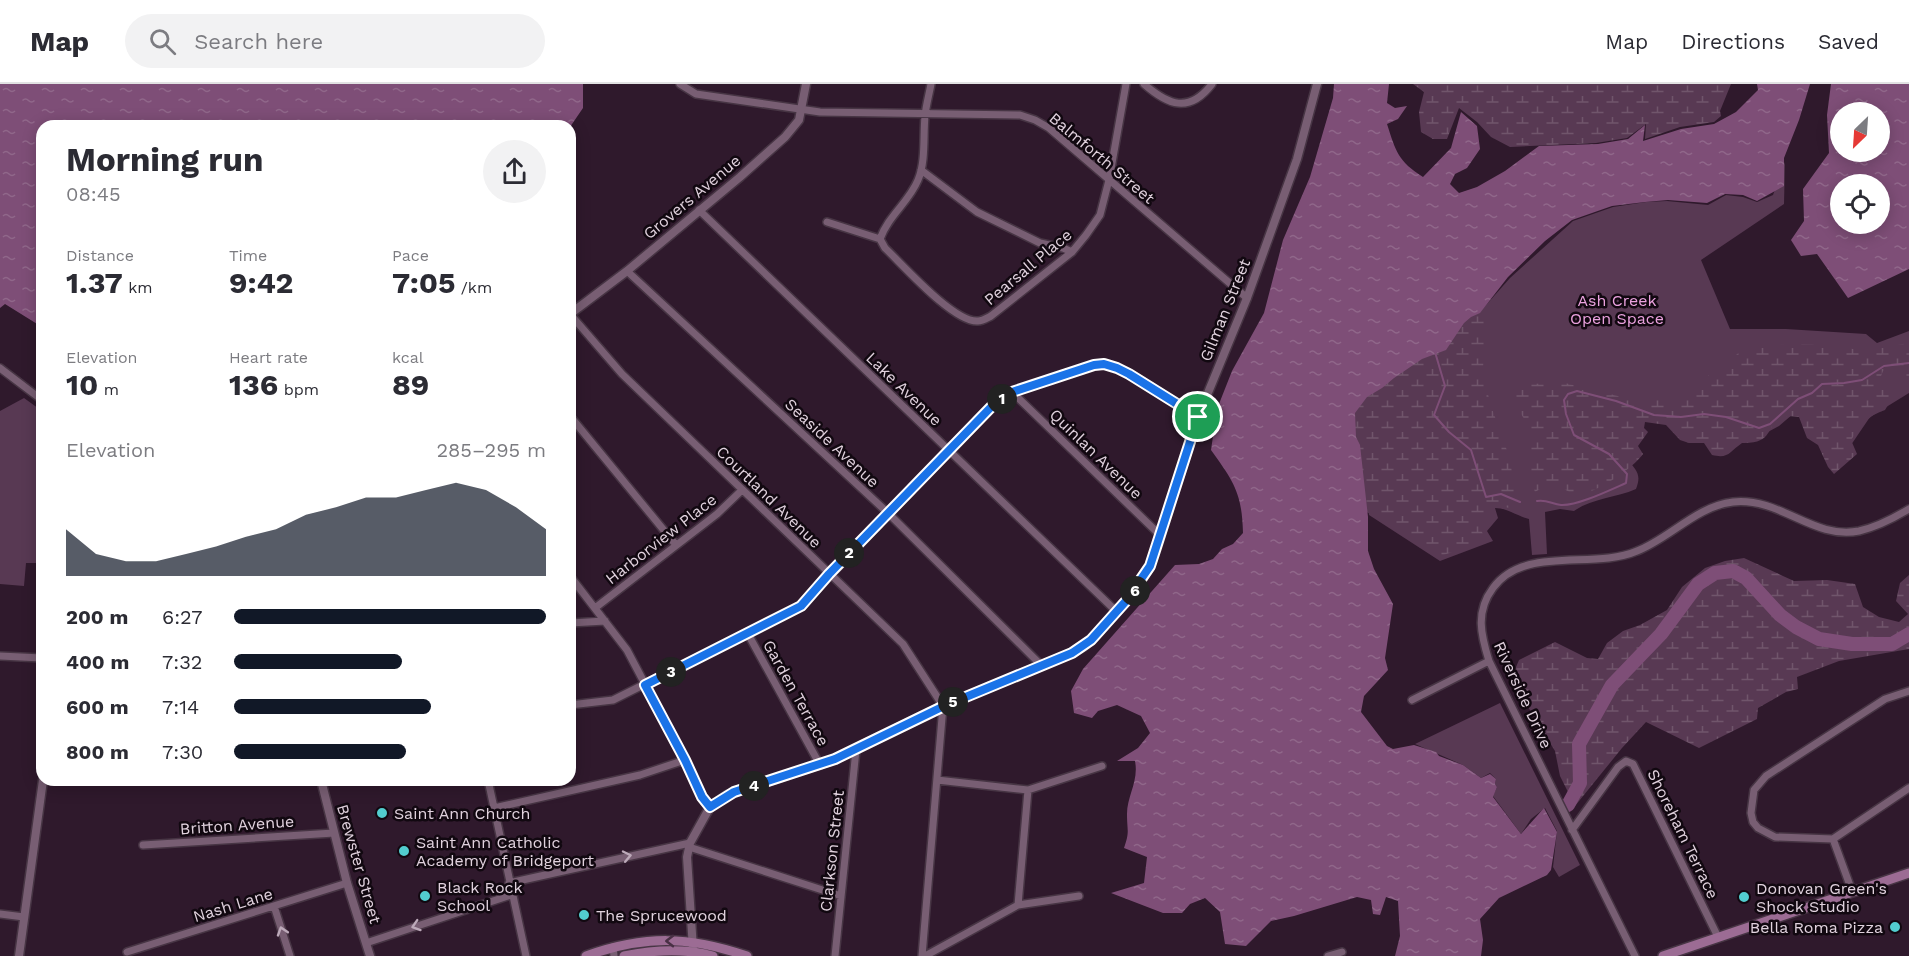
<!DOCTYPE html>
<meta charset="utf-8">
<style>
:root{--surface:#fff;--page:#f2f2f3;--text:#2b2b33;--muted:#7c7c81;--line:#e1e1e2;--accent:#111827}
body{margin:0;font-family:"Work Sans",sans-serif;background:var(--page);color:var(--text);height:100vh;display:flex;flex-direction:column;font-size:22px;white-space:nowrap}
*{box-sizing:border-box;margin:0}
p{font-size:20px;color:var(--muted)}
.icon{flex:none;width:33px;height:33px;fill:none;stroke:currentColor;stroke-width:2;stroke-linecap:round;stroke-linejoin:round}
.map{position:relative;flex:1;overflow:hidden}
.details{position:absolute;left:36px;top:36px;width:540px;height:666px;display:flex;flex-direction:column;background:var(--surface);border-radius:18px;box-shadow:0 3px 15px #0003}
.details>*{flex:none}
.needle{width:39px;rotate:205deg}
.buttons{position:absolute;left:1830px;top:18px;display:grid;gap:12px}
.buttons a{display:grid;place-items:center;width:60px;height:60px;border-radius:50%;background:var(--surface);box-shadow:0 3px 15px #0003;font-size:30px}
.pin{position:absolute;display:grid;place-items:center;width:51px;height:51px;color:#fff;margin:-26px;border:3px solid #fff;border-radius:50%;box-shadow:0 2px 6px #0007}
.km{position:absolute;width:30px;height:30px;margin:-15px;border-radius:50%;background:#222;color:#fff;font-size:16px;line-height:30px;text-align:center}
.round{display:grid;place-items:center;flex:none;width:63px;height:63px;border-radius:32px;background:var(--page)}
.headline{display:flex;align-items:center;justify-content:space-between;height:102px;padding:0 30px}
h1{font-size:33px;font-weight:700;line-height:45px}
.figures{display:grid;grid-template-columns:repeat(3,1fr);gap:9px;height:102px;padding:6px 30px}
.figures div{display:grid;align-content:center}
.figures b{font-size:30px;font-weight:700}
.figures small{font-size:16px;font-weight:400}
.figures p{font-size:16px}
.chart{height:168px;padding:12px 30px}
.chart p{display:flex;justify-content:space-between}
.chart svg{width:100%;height:108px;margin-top:6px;fill:var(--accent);opacity:.7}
ul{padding:0 30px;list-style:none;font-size:20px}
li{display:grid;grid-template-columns:96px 72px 1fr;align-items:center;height:45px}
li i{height:15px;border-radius:8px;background:var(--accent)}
header{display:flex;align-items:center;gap:36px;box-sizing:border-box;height:84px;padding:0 30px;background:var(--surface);border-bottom:2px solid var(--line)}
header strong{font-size:28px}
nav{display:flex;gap:33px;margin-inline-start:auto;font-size:21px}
.search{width:420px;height:54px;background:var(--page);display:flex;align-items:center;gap:15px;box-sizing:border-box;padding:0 21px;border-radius:33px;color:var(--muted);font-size:22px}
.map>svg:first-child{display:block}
.green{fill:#583953}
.wetland{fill:url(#wetland-marsh)}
.water{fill:url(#water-ripples);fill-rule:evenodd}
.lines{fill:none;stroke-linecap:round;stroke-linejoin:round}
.stream{stroke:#7e4e77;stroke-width:2}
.river{stroke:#7e4e77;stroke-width:14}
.minor-casing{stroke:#473544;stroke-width:10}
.tertiary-casing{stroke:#473544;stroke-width:11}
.secondary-casing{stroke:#473544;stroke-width:12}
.minor{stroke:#785e73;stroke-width:7}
.tertiary{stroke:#785e73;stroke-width:8}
.secondary{stroke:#9c6c94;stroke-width:9}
.oneway{stroke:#bca9b9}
.oneway2{stroke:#493045}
.route-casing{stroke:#fff;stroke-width:12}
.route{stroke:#1a73e8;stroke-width:8}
.poi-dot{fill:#52cdcf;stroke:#110810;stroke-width:2}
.labels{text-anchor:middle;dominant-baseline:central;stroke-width:5;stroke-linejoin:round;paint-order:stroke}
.street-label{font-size:16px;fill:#e1d2de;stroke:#110810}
.park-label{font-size:16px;fill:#eba2df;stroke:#110810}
.poi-label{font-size:16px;fill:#e1d2de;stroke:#110810;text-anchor:start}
</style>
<header>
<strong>Map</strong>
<div class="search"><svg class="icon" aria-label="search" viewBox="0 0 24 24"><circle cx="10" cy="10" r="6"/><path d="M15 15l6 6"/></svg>Search here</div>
<nav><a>Map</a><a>Directions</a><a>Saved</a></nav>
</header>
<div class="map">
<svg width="1909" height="872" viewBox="0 0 1909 872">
<defs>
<pattern id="wetland-marsh" width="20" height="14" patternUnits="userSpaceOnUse" patternTransform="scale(1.5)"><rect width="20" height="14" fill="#583953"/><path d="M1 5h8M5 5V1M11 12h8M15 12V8" fill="none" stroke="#70556b"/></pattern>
<pattern id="water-ripples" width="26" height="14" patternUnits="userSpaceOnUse" patternTransform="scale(1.5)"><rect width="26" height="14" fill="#7e4e77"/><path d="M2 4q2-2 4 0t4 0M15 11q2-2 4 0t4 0" fill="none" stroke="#90678a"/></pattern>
</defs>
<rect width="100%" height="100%" fill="#2f192c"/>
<!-- green -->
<path class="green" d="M1785 78 1784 120 1701 176 1730 245H1786L1866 250 1877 259 1909 247V309L1870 333 1834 386 1806 336 1793 330 1779 342 1766 349 1635 332 1627 375C1636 386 1642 390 1636 405 1616 414 1592 414 1574 427L1560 425 1545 428 1547 470 1532 471 1529 435C1517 432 1507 424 1495 424L1498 434 1487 447 1493 457 1440 477 1369 431 1361 362 1510 194 1573 137 1613 123 1646 118 1667 117 1708 121 1726 111 1743 113 1757 118 1773 111Z
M24 314 42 327V479H26L24 502 0 500V327Z
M1500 619 1580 781 1559 793 1553 783 1557 747 1545 724 1531 735 1521 750 1493 712 1497 703 1495 700 1496 695 1490 689 1481 694 1463 681 1415 660Z"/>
<!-- wetland -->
<path class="wetland" d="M1413 0H1731L1720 27 1721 32 1714 38 1680 43 1645 55 1646 40 1627 54 1596 59 1510 63 1491 53 1477 38 1459 24 1447 55H1433L1421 48 1419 28 1424 8Z
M1477 225 1487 232 1486 235 1483 288 1490 319 1510 375 1517 426 1501 422 1488 423 1490 430 1481 446 1486 456 1441 472 1400 444 1360 425 1352 325 1363 311Z
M1909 259V297L1902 286 1898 284 1883 287 1881 292C1889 308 1896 310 1885 326 1867 332 1862 341 1851 356L1857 370 1834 390 1828 383 1818 361 1807 354 1799 333C1795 333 1788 331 1784 333 1764 340 1776 360 1742 359 1729 368 1729 375 1712 371L1704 359H1689L1680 356 1666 341 1645 338 1644 344 1648 348 1638 362 1643 370C1633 384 1596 410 1578 410 1571 411 1567 406 1561 403 1557 401 1551 401 1547 401L1535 408C1527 384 1533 370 1529 347 1526 330 1510 325 1515 304L1526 300 1565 299 1626 314 1682 315 1710 290 1724 286 1737 270 1746 266 1779 261 1798 260 1832 261 1863 267Z
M1744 474 1794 497 1827 496 1855 500 1863 523 1879 533 1899 538 1908 530 1896 517 1900 499 1909 491V565L1839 577 1797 593 1798 605 1786 608 1758 624 1757 635 1699 664 1646 638 1622 664 1575 722 1560 692 1555 667 1511 595 1519 576 1555 558 1587 574 1598 575 1607 559 1623 547 1640 541 1667 526 1682 503 1705 484 1725 477Z"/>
<!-- water -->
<path class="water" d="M0 0H583V24L570 43 42 42V243L5 220 0 224Z
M1334 0H1389L1387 19 1395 24 1407 22 1398 35 1387 40C1396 68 1398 77 1423 93L1451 64 1461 28 1477 42 1480 65 1467 84 1455 90 1450 100 1459 109 1477 103 1505 87 1539 62 1598 60 1628 55 1645 41 1643 57 1681 45 1714 40 1736 28 1758 6 1757 0H1810L1799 36 1784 74V102L1757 117 1743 111 1725 110 1707 119 1668 116 1645 118 1612 122 1572 136 1545 157 1508 193 1480 229 1471 233 1464 239 1446 266 1422 275 1394 294 1382 304 1367 313 1355 329 1356 353 1360 361 1368 433V467L1374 485 1393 520 1385 574 1388 586 1364 612 1361 628 1387 662 1393 665 1414 661 1436 668 1439 672 1463 681 1481 694 1490 690 1496 695 1495 700 1497 703 1493 713 1521 750 1544 724 1557 748 1551 786 1547 791 1499 814 1480 835 1483 856 1481 872H1395L1400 852 1398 817 1386 813 1380 831 1373 830 1371 816 1357 813 1294 832 1271 837 1246 862 1225 860 1220 828 1205 814 1190 820 1182 829H1163L1111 809 1144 799 1147 773 1124 764C1130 747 1127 747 1127 730 1127 712 1139 697 1135 677H1117L1138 664 1150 649 1141 632 1117 621 1098 627 1092 634 1074 629 1071 607 1083 585 1175 481 1199 480 1213 475 1222 465 1233 460 1243 449C1242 409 1234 398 1211 366L1217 325 1232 287 1264 229 1283 156 1310 93 1333 14Z
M1831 0H1909V185L1848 214 1817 170 1801 172 1791 156 1804 137 1803 105 1829 69 1827 31ZM1840 28H1880V68H1840ZM1840 100H1880V140H1840Z"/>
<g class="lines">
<!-- stream -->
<path class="stream" d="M1435 268 1445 302 1434 331 1449 348 1471 366 1486 413 1501 410 1520 418
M1537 417C1546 415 1552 420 1561 421 1577 422 1610 406 1626 399L1627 390 1609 370 1574 351 1566 330 1564 316 1568 310 1577 307 1616 317 1654 331 1681 333 1704 330 1726 333 1759 344 1770 340 1798 315 1812 309 1822 300 1844 299 1862 296 1884 282 1909 279"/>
<!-- river -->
<path class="river" d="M1568 721 1580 699 1579 660 1612 601 1661 550 1698 500 1715 489 1733 487 1746 494 1780 531 1796 543 1819 555 1852 560H1892L1909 550"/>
<defs>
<path id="minor" d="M680 0 696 10 820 28 1020 31 1035 36 1049 44 1247 214
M931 0C929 11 926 21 925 32 923 52 926 77 918 96 909 118 888 132 880 155L885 164C903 181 954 239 978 237 982 237 987 234 991 232L1072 168 1086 151 1100 131 1109 96 1126 0
M1144 0C1168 21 1189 30 1212 0
M921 86 977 128 1040 159 1063 164 1072 168
M699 126 1117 528
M827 138 880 155
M627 187 888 429 1041 581
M570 230 622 290 903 560 943 622 922 872
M0 284 42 316
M1012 308 1161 452
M570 332 676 461
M570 492 627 566 685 676 702 713 710 723
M595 524 717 430 742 406
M570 539 605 537
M748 550 820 681
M0 572 42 574
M1909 607 1885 615 1766 692 1754 706 1751 729 1753 738 1758 744 1775 753 1833 755 1909 704
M1412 616 1489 577
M570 621 613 616 801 522 948 367 995 319 1012 308 1094 281H1109L1129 289 1198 333
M488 696 526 872
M937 696 1028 706 1102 682
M494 724 640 691 685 676
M1572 746 1618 683 1626 677 1633 680 1718 853
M1833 755 1852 807
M143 761 334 749
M689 763 841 812
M509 799 690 759
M1018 821 1028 706
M274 822 290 872
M0 830 24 833
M366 859 511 811
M613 863 614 872
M127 868 347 799
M835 872 856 666
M925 872 1018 821 1079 812
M1328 872 1342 868
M1635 872 1489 577C1481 551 1475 528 1493 504 1524 461 1593 486 1637 467 1670 454 1697 422 1733 418 1781 413 1813 456 1859 447 1877 443 1894 434 1909 425"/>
<path id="tertiary" d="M570 230 627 187 740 93 785 53 799 36 806 0
M321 696 347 799 370 872
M693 865 687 773 690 759 710 723 727 711 835 675 943 622 1072 569 1083 563 1097 550 1136 505 1150 482 1157 463 1198 333 1247 214 1297 75 1317 0
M19 872 43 696"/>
<path id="secondary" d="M586 872C645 851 689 852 747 872
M624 872C653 866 684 864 713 872
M1663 872 1909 789"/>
</defs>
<!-- minor casing -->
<use href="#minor" class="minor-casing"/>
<!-- tertiary casing -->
<use href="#tertiary" class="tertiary-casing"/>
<!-- secondary casing -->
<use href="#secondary" class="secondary-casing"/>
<!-- minor -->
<use href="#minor" class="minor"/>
<!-- tertiary -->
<use href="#tertiary" class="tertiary"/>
<!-- secondary -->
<use href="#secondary" class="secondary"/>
</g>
<!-- one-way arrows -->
<defs><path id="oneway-chevron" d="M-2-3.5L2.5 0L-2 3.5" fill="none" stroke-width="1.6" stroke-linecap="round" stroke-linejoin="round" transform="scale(1.5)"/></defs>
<g class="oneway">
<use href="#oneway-chevron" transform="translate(627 772) rotate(-12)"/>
<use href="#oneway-chevron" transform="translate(416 842) rotate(162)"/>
<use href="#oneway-chevron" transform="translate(282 847) rotate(-108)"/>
</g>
<use class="oneway2" href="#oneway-chevron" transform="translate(670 857) rotate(-180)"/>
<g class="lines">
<defs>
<path id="route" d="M1104 280 1117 284 1129 290 1198 333 1150 482 1126 517 1091 556 1072 569 944 622 835 675 734 708 710 723 702 713 685 676 645 601 801 522 829 490 995 319 1012 308 1094 281Z"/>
</defs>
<!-- route casing -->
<use href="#route" class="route-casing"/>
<!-- route -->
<use href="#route" class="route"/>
</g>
<!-- markers -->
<g class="poi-dot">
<circle cx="382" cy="729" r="6"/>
<circle cx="404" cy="767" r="6"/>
<circle cx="425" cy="812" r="6"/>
<circle cx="1744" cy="813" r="6"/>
<circle cx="584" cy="831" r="6"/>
<circle cx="1895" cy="843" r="6"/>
</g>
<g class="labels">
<!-- street labels -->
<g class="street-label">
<text transform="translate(1102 74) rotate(40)">Balmforth Street</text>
<text transform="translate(692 113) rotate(-40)">Grovers Avenue</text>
<text transform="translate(1028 183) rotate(-40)">Pearsall Place</text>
<text transform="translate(1225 226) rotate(-68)">Gilman Street</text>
<text transform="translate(904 305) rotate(44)">Lake Avenue</text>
<text transform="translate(832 359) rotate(43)">Seaside Avenue</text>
<text transform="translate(1096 370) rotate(44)">Quinlan Avenue</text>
<text transform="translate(769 413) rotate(44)">Courtland Avenue</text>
<text transform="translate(661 455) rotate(-38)">Harborview Place</text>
<text transform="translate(796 609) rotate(61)">Garden Terrace</text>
<text transform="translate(1523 611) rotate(65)">Riverside Drive</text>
<text transform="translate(237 741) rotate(-4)">Britton Avenue</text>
<text transform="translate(1683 750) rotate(64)">Shoreham Terrace</text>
<text transform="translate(832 767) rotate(-84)">Clarkson Street</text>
<text transform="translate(359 780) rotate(74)">Brewster Street</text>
<text transform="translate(233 821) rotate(-17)">Nash Lane</text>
</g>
<!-- park labels -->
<g class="park-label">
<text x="1617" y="216">Ash Creek<tspan x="1617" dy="18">Open Space</tspan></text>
</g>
<!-- poi labels -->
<g class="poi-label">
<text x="394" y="729">Saint Ann Church</text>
<text x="416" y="758">Saint Ann Catholic<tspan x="416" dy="18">Academy of Bridgeport</tspan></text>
<text x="437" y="803">Black Rock<tspan x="437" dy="18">School</tspan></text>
<text x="1756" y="804">Donovan Green's<tspan x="1756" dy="18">Shock Studio</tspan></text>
<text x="596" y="831">The Sprucewood</text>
<text x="1883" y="843" text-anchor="end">Bella Roma Pizza</text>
</g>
</g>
</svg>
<div class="buttons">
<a><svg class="needle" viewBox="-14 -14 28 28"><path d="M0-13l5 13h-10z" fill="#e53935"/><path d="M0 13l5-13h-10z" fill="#7c7c81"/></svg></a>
<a><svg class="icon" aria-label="locate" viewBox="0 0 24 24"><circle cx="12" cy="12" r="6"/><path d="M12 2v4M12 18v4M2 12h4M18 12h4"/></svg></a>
</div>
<div class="pin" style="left:1198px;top:333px;background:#1e9e55"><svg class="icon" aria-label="arrive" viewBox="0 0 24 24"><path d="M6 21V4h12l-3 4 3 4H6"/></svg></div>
<b class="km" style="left:1002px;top:315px">1</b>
<b class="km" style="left:849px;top:469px">2</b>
<b class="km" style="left:671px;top:588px">3</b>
<b class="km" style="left:754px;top:702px">4</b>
<b class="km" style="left:953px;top:618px">5</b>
<b class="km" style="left:1135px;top:507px">6</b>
<section class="details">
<div class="headline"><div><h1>Morning run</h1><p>08:45</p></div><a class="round"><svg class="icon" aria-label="share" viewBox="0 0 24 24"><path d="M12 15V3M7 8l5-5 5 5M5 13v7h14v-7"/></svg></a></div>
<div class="figures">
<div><p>Distance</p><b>1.37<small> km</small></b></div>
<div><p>Time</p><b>9:42</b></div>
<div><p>Pace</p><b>7:05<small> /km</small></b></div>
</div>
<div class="figures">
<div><p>Elevation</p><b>10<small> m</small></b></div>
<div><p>Heart rate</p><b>136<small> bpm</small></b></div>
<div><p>kcal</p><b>89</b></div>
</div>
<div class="chart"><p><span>Elevation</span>285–295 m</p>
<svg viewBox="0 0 160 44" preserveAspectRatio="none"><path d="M0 44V25L10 35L20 38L30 38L40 35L50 32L60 28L70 25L80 19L90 16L100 12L110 12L120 9L130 6L140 9L150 16L160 25V44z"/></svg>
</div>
<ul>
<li><b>200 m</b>6:27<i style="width:100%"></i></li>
<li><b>400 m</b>7:32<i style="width:54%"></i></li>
<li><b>600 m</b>7:14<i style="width:63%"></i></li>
<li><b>800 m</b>7:30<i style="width:55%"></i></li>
</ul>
</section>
</div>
